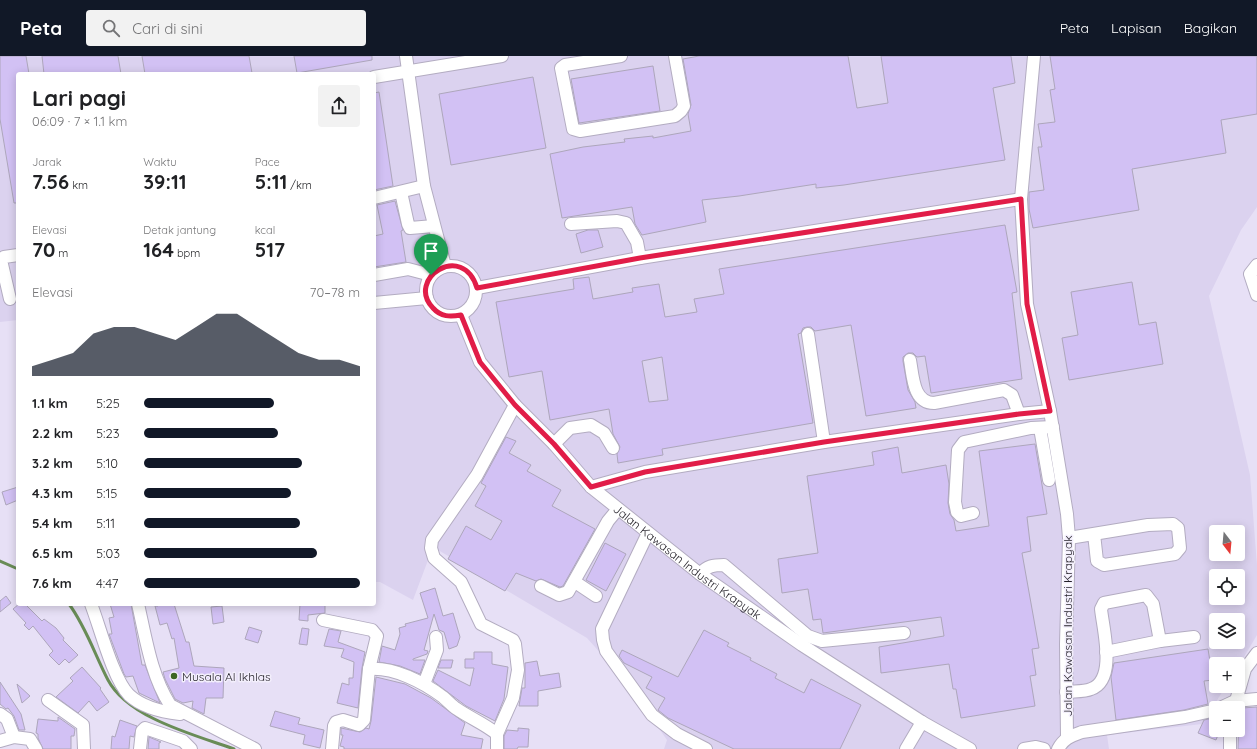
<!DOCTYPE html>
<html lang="id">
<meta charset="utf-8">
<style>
:root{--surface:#fff;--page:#f2f2f2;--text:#202124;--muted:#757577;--accent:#111827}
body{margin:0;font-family:Quicksand,sans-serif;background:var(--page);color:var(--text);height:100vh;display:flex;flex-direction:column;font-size:15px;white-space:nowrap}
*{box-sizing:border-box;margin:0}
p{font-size:13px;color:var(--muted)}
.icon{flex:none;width:22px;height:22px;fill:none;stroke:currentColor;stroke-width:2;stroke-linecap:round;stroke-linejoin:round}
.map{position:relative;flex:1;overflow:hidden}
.side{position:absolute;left:16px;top:16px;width:360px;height:534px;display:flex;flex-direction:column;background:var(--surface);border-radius:4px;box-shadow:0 2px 10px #0003}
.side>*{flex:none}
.needle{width:26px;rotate:164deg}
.fabs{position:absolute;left:1209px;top:469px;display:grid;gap:8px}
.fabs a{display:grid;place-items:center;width:36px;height:36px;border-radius:4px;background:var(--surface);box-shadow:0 2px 10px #0003;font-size:20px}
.pin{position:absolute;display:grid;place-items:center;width:34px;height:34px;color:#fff;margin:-41px -17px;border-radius:50% 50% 50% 0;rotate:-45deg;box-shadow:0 0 4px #0007}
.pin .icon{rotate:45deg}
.round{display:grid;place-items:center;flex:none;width:42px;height:42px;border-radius:4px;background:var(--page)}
.head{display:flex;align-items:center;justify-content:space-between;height:68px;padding:0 16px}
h1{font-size:22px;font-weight:800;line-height:30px}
.figures{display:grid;grid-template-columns:repeat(3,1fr);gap:6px;height:68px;padding:4px 16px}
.figures div{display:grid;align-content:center}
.figures b{font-size:20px;font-weight:800}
.figures small{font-size:11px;font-weight:400}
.figures p{font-size:11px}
.chart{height:112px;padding:8px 16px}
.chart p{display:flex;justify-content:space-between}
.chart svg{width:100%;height:72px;margin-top:4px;fill:var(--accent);opacity:.7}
ul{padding:0 16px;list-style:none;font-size:13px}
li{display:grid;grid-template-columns:64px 48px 1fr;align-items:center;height:30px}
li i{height:10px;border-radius:5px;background:var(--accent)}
header{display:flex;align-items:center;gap:24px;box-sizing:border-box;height:56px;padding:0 20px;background:var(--accent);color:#fff}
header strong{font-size:19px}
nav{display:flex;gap:22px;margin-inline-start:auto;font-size:14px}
.search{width:280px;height:36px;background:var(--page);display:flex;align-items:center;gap:10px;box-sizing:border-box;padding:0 14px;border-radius:4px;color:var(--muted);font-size:15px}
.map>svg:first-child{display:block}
.built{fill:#dbd2ef;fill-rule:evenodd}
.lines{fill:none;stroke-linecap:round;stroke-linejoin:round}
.stream{stroke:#698c57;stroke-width:3}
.building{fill:#d2c1f4;stroke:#ada6bb;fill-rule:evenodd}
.minor-casing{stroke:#b3acc1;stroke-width:14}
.minor{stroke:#fff;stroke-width:12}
.route-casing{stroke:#fff;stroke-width:8}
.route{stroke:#e11d48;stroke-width:5}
.poi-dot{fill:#3e6723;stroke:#f3effc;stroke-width:1.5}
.labels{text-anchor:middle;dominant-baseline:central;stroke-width:3;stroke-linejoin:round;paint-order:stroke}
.street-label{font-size:12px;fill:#221f27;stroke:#f3effc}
.poi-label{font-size:12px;fill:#221f27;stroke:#f3effc;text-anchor:start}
</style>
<header>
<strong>Peta</strong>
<div class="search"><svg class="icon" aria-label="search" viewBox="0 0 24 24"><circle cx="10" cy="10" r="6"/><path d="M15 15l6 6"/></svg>Cari di sini</div>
<nav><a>Peta</a><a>Lapisan</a><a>Bagikan</a></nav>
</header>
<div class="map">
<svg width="1257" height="693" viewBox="0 0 1257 693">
<rect width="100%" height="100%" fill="#e7e0f6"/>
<!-- built -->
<path class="built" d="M0 0H1257V151L1241 174 1209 240 1250 419 1257 509V579L1238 611V608H1216V630H1226L1202 668 1107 679 1109 693H664L667 684 627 627 587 582 433 491 413 544 380 526H374V18H18V264L0 266ZM1216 476H1238V498H1216ZM1216 520H1238V542H1216ZM1216 564H1238V586H1216Z"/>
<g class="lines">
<!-- stream -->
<path class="stream" d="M0 505 18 513
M69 548C86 571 95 599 108 624 128 662 195 679 234 693"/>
</g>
<!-- building -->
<path class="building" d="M0 0H26L29 18H18V147H14L0 63Z
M42 0H118L121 18H44Z
M142 0H249L252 17 145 18Z
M294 0H372V4L297 17Z
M699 0H848L857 52 888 47 881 0H1011L1015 27 993 32 1005 104 844 129 816 132V128L739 140 702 144 706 166 642 179 635 168 632 151 562 162 550 98 583 91 625 86 624 83 653 80V82L691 75 688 58 691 49 683 3Z
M1050 0H1257V58L1221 64 1226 97 1132 113 1139 154 1033 172 1029 153V136L1044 134 1038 91H1042L1038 68 1055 66 1050 34 1055 33Z
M653 10 660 55 579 67 571 23Z
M533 21 546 92 451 109 439 38Z
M379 36 393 130 374 134V37Z
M395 145 403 174 401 175 406 206 374 211V180L383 178 377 149Z
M1005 169 1017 236 1012 237 1022 323 931 337 925 300 917 301 913 297H908L903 301V305L908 334 915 346 916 352 866 360 851 269 815 275 811 271H807L803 272 801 277 798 278 813 367 662 393 663 399 618 407 617 398 620 391 613 378 609 353 550 364 542 315 509 321 496 246 574 233 573 223 589 221 593 243 633 236 632 232 659 228 665 261 697 256 694 243 724 238 719 213ZM662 301 668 344 649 346 642 305Z
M588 174H598L603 191 581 197 576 178Z
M1132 226 1139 269 1156 266 1163 308 1069 324 1062 282 1078 279 1071 236Z
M506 381 516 385 509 397 531 409 527 415 561 434 552 450 595 473 563 530 560 531 541 523 536 525 516 517 505 535 448 503 466 470 491 484 502 465 475 450 486 430 481 427Z
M1035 388 1047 458 1027 461 1031 495 1022 497 1039 592 1032 593 1036 619 1030 620 1035 650 961 662 956 633H953L949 608 881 617 879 591 944 580 941 561 823 577 821 563 813 564 808 533 782 537 778 503 818 497 807 420 874 409 872 396 898 391 902 417 946 409 949 428 948 447 950 458 954 464 956 475 989 470 979 395Z
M18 431V444L6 449 2 436Z
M605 487 626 498 606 535 586 524Z
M435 532 443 560 453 557 460 581 457 590 449 593 444 576 439 574 434 558 424 594 428 595 427 598 413 603V604H425L420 618 400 610 379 606 382 590 395 594 400 578 399 572 406 570 405 568 428 562 420 537Z
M6 540 11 547 0 556V545Z
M19 548H25L42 565 44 563 56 572 64 582 63 584 78 599 69 607 65 603 59 609 49 599 53 595 33 570 29 574 24 569 26 567 13 553Z
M110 548H131L142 609H145L160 647 139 637 133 620 126 621 124 618 109 578H112L109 562 114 561Z
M157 548H174L186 586H189L194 610 224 612 223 642H206L204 658 192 652 193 645 183 647 175 643 165 623 163 616 179 612 174 582 172 583 167 567 160 569 155 550H158Z
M300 548H325V557L308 559V565L299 564Z
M222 550 224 566 213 568 211 551Z
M249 571 262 575 258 587 245 583Z
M302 572 309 573 307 589 299 588Z
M329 573 341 575 338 586 365 596 362 612 358 652 337 647 342 627 349 629V622H353L354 606 341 601 344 593 324 590Z
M704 574 729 587 727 590 751 602 750 604 777 618 775 622 804 637 811 623 861 649 840 693H734L668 662 658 654 665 642 646 632 652 621 624 607 619 600 622 594 678 621Z
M1208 593 1213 624 1204 625 1208 648 1184 654 1116 664 1111 621 1114 607Z
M474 596H492V608L508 611 504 643 495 665 466 650 433 625 438 614 470 630 474 612H465V603H474Z
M441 604H453L451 612H438Z
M537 605 540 620 559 617 561 631 538 635V650H519L522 632H525V607Z
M82 611 101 632 100 633 109 646 97 655 89 645 78 657 56 641 73 625 70 622Z
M376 621 405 628 431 642 465 667 461 679 483 683 481 693H344V691L340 690 343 679H341V672L360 676 366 672 369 673 371 665Z
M0 626 21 658 25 674H19L14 660 8 652 6 653 0 648Z
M17 628 30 640 22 647Z
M1257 651V693H1238L1239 658 1242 652Z
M275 655 300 662 298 668 324 674 320 692 303 688 305 679 270 670Z
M58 661 75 673 74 680H71V693H43L38 682V678L36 677 38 663 58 665Z
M1213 662 1216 663V674H1220L1216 684 1198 677 1204 664Z
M120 664 137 670 134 681 130 680 129 693H111L112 680 115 681Z
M518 672 529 673 528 691H518L517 693H504V680L507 674 518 675Z
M149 681 161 686 159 687V693H148Z"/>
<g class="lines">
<defs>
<g id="minor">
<path d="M406 0 424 130 445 210"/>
<path d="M621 0 565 9 561 12 573 73 580 75 675 60 681 55 684 50 675 0"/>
<path d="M1034 0 1021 143 1027 248 1050 355 1067 458 1069 482 1066 588 1067 682"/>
<path d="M374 21 502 0"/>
<path d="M401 136 408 168 410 172 434 170"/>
<path d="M374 142 424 130"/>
<path d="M571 168 617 165 626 167 637 186 640 202"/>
<path d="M1257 209 1250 218 1257 239"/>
<circle cx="451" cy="235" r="25"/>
<path d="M374 219 408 213 431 219"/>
<path d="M477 232 640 202 1021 143"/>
<path d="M10 243 1 204 4 201 18 199"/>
<path d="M374 247 427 242"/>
<path id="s1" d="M461 259 480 306 515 349 554 388 591 431 700 518 802 589 922 666 970 693"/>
<path d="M808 278 824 386"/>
<path d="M910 304C913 320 913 347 934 347L1004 334 1012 339 1019 358"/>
<path d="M1040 372 1049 424"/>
<path d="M554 388 570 372 591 369 604 377 613 392"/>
<path d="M591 431 645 416 824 386 1019 358 1050 355"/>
<path d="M973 457 961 460 957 456 955 446 958 394 964 386 1031 372 1053 371"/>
<path d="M648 477 602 573 603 584 606 595 652 659 677 678 706 693"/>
<path d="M1069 482 1148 469 1173 468 1178 472 1180 492 1175 498 1104 509 1097 505 1094 478"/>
<path d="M700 518C707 510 713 509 724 509L808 580 822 585 904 577"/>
<path d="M575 526 596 540"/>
<path d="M541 530 559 539 568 536 608 465 618 453"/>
<path d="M91 548C100 571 113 623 129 639 143 652 162 656 180 658"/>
<path d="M138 548C146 583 151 619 170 649L255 693"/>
<path d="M323 564 372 574 377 580 369 613 364 664 359 669 343 664 336 666 334 670 332 693"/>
<path d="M1106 596 1160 585 1194 581"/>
<path d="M369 613C394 611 423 626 443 641 448 645 452 650 457 653 470 662 485 668 497 678"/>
<path d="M424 628 437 594 436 581"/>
<path d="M1066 636C1074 635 1084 636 1091 633 1117 624 1103 573 1101 553L1104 547 1146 539 1153 548 1160 585"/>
<path d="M48 644 83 669 84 693"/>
<path d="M1220 652 1235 645 1257 643"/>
<path d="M1234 652 1245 613 1257 597"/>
<path d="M0 658 7 663 14 681"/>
<path d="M0 685 14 681 30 683 36 693"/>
<path d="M140 693 142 675 145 672 183 685 191 693"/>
<path d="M497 693V678L513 642 518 614 515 588 513 584 481 568 461 526 434 502 431 492 432 484 477 419 515 349"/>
<path d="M906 693 922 666"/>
<path d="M1024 693 1036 691 1044 693"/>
<path d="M1058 693C1064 682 1071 680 1082 676L1185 661 1216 654"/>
<path d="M1230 693V674"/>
</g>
</defs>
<!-- minor casing -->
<use href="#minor" class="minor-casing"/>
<!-- minor -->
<use href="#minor" class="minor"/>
</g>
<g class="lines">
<defs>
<path id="route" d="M1021 143 1027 248 1050 355 1019 358 824 386 645 416 591 431 554 388 515 349 480 306 461 259C450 261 441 261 433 252 405 223 463 185 477 232L640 202Z"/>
</defs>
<!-- route casing -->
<use href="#route" class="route-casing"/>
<!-- route -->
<use href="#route" class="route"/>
</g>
<!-- markers -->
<circle class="poi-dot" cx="174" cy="620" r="4"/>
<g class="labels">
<!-- street labels -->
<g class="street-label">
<text stroke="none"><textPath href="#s1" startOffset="340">Jalan Kawasan Industri Krapyak</textPath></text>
<text transform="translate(1067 570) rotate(-90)">Jalan Kawasan Industri Krapyak</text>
</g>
<!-- poi labels -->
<g class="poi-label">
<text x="182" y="620">Musala Al Ikhlas</text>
</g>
</g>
</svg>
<div class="fabs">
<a><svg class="needle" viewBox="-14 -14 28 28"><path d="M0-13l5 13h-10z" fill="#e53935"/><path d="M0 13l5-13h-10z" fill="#757577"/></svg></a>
<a><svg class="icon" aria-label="locate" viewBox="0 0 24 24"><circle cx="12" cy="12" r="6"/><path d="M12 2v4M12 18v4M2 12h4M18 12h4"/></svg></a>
<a><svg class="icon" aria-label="layers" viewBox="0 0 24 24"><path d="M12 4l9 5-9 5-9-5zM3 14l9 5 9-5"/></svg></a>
<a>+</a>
<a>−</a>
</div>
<div class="pin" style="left:431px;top:219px;background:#1e9e55"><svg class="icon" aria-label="arrive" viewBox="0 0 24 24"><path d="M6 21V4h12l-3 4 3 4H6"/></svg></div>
<section class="side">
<div class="head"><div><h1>Lari pagi</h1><p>06:09 · 7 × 1.1 km</p></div><a class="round"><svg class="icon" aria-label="share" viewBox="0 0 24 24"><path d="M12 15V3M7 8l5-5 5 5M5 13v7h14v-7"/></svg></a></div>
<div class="figures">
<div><p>Jarak</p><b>7.56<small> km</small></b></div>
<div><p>Waktu</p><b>39:11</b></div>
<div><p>Pace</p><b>5:11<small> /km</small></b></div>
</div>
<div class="figures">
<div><p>Elevasi</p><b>70<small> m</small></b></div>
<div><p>Detak jantung</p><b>164<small> bpm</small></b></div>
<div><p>kcal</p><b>517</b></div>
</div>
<div class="chart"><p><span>Elevasi</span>70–78 m</p>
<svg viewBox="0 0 160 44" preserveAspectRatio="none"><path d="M0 44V38L10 34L20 30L30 18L40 14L50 14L60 18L70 22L80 14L90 6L100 6L110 14L120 22L130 30L140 34L150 34L160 38V44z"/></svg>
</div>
<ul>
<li><b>1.1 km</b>5:25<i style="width:60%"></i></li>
<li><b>2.2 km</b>5:23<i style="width:62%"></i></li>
<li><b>3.2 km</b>5:10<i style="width:73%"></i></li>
<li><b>4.3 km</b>5:15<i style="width:68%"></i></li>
<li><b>5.4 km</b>5:11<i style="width:72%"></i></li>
<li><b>6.5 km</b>5:03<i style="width:80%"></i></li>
<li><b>7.6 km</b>4:47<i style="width:100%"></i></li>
</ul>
</section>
</div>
